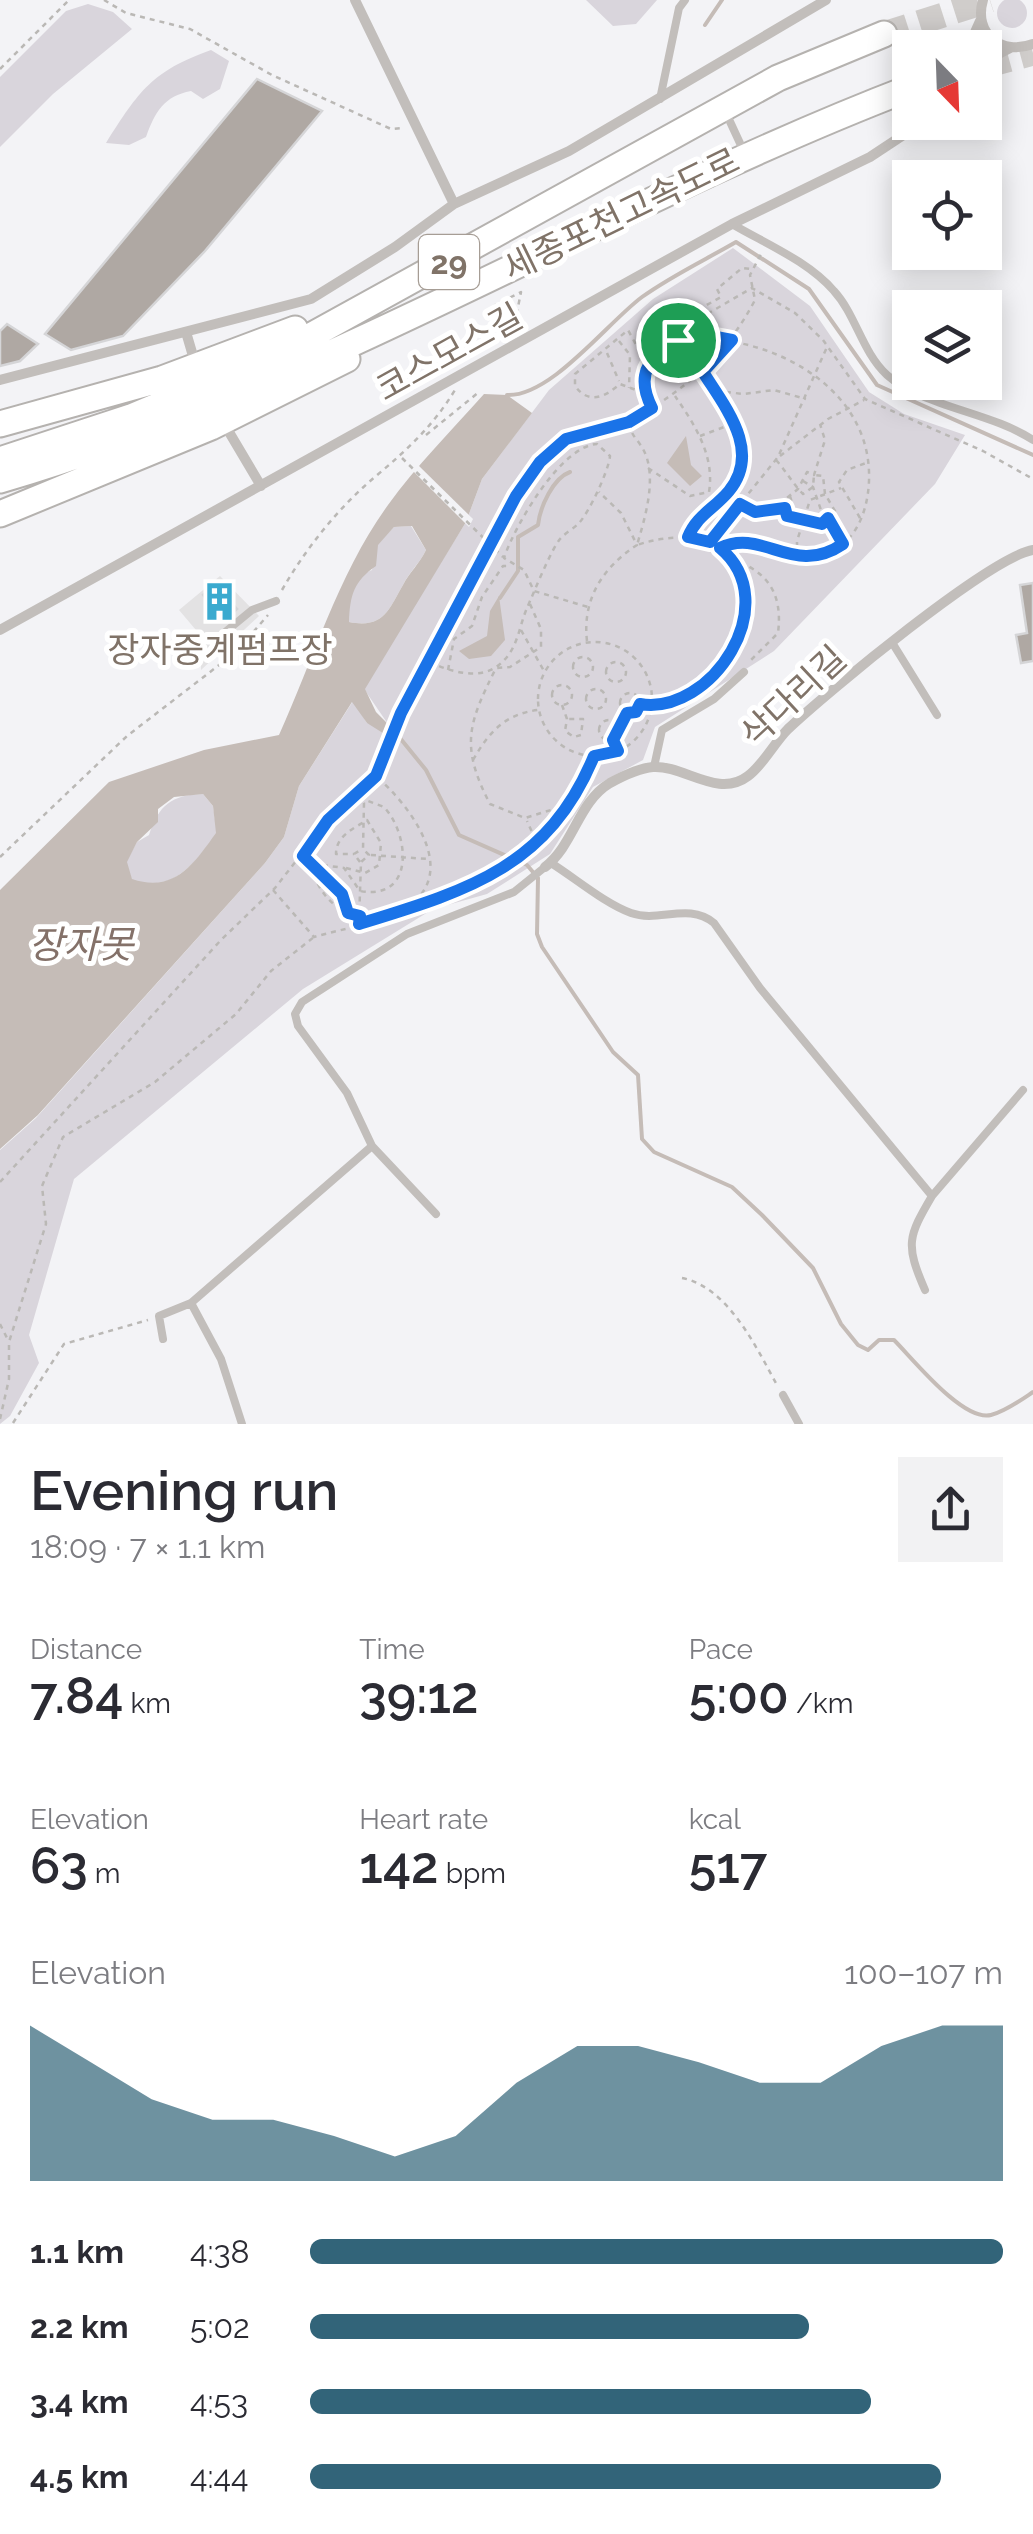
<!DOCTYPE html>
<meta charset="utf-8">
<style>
:root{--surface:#fff;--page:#f2f2f3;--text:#2b2b33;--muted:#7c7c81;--accent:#326479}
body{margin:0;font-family:Raleway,"Noto Sans KR",sans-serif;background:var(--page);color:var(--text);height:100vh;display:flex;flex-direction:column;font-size:38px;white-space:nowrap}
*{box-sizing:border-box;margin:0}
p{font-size:32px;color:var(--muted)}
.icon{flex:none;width:55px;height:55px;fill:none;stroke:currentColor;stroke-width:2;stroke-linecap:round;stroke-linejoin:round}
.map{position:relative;height:1424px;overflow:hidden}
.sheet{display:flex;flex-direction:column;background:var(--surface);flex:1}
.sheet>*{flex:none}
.needle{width:65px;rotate:157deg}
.fabs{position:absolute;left:892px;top:30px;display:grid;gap:20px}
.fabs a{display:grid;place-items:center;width:110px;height:110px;border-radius:0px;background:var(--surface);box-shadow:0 5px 25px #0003;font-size:50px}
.pin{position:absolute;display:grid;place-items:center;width:85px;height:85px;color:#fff;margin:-42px;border:5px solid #fff;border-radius:50%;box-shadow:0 2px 10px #0007}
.round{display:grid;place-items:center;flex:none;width:105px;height:105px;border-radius:0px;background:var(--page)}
.overview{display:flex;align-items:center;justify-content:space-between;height:170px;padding:0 30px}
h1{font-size:55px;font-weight:600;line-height:75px}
.stats{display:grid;grid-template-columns:repeat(3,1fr);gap:15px;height:170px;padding:10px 30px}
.stats div{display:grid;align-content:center}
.stats b{font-size:50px;font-weight:600}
.stats small{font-size:28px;font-weight:400}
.stats p{font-size:28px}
.chart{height:280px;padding:20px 30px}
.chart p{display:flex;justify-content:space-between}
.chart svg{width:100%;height:180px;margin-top:10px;fill:var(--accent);opacity:.7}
ul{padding:0 30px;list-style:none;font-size:32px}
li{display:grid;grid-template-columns:160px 120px 1fr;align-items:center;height:75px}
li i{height:25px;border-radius:12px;background:var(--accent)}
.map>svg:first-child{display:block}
.built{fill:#e3e2e3}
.green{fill:#d9d5dc}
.water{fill:#c5bcb7;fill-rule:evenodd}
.pier{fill:#f3f3f6}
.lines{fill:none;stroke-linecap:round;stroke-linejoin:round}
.stream{stroke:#c5bcb7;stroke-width:4}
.building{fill:#afa8a3;stroke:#d5d5d7;stroke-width:2.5}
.highway-tunnel{stroke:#d0cdcb;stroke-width:25;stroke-dasharray:25 12;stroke-linecap:butt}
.highway-casing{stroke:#b5b2af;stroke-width:29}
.path{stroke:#bab8b5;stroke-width:2.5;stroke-dasharray:5 5;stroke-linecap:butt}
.lane{stroke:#c2bebb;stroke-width:8}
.street{stroke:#c2bebb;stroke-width:10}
.highway{stroke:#fff;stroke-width:25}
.route-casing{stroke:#fff;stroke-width:20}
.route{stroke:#1a73e8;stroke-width:12}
.labels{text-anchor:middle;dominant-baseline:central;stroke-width:10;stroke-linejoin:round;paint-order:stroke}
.shield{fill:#fff;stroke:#a69d95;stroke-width:2.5}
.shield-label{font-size:32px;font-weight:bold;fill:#807368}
.street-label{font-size:35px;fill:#807368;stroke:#fff}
.poi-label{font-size:35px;fill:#807368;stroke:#fff}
.water-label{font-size:38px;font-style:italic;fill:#847169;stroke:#fff}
</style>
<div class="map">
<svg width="1033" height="1424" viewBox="0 0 1033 1424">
<rect width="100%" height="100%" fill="#f3f3f6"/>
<!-- built -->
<path class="built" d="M220 576 259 616 201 670V636L179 610Z"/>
<!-- green -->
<path class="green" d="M997 13a15 15 0 1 1 30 0a15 15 0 1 1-30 0Z
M586 0H657L636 24 613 26Z
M88 4 113 12 132 29 53 94 0 147V77L66 11Z
M211 50 229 61 220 89 203 99 191 91C164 96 155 112 146 137L129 145 106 143C139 91 152 71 211 50Z
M733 248 810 306 869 392 904 414 965 435 935 484 774 651 655 727 643 760 593 787 550 854 487 894 433 909 303 989 74 1179 29 1335 39 1363 10 1416 0 1424V1150L36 1118 265 863 284 837 299 786 353 701 367 723 390 727 364 689 370 677 466 522 482 479 549 390 653 299Z
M411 526 426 550C420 563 409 572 403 585 389 609 384 629 349 622V598L360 575 372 570 377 545 394 527Z
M203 794 213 806 217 833C193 865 174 893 132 880L126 862 137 842 149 835C159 805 171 795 203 794Z"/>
<!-- water -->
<path class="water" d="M484 394 507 395 532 413 482 479 466 522 365 689 376 712 391 727 386 735 367 723 352 702 299 786 284 837 265 863 38 1115 0 1149V890L109 782 204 750 279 735C314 658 338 574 388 505 416 466 452 430 484 394ZM412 526 426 550C420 563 409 573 403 585 389 609 384 629 349 622 350 595 354 581 376 566L378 545 394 527ZM203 794 213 806 216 833C193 865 174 893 132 879L127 862 137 842 158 822V809L174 797Z
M686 436 691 465 702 476 690 486 667 463Z
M499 596 505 640 491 656 469 659 459 651 487 636 490 611Z"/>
<!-- pier -->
<path class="pier" d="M417 464 473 519 469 527 412 470Z"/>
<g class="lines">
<!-- stream -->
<path class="stream" d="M705 25 722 0
M507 395C551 397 608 322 642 297 671 276 705 260 736 242L809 289 877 385 1033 455
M500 598 518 571V537L538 525C540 507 553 478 570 472
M391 727 426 770 459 835 527 865 538 878 537 934 542 947 613 1052 638 1075 642 1139 654 1152 732 1187 762 1215 813 1268 841 1324 858 1345 868 1350 879 1340H894C913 1359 963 1422 991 1415 1006 1411 1021 1400 1033 1392"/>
</g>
<!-- building -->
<path class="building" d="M257 79 322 111 205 251 123 336 71 350 45 334Z
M7 324 38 344 20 361 0 366V331Z
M1033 583V661L1021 663 1016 635 1027 633 1020 585Z
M215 585 237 609 225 620 203 595Z"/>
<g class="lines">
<!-- highway-tunnel -->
<path class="highway-tunnel" d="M884 34 990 0
M985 66 1033 53"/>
<defs>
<path id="highway" d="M0 424 162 379 295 329
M0 460 131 417 269 359 778 78 884 34
M0 480C318 387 602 206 910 88
M0 514 211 427 347 359"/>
</defs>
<!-- highway casing -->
<use href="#highway" class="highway-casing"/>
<!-- path -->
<path class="path" d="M104 0 126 13 190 29 272 75 391 129 403 128
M0 69 69 0
M507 336 495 305 521 292 517 312
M678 340 695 321 752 288 795 313 823 340 865 399 983 451 1033 479
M619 341 630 355 629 388
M637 344 721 297 717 289 742 268 751 269
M607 353 619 381
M716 391 744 394 774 390 806 399
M644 393 620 384C605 397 589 405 575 386V374L628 330 647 365
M653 408C592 294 875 325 869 481 868 505 860 534 838 547 792 575 761 528 722 548
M630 421C686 389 725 357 755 300L750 275 761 254
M426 435 479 392
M700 436 735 423
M780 456 828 419 864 400
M402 458 503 557
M776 460C786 471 793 484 803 494L813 487 814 475 823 476 825 494 835 511 823 524 787 516 783 501 798 489 807 472 814 475 825 440 820 424
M648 468 690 496 709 492C715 456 695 425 675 396
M803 481 813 487 821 510 842 543
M790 496 796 516
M741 505 755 512 785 508
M860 518 839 482 847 470 866 463
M688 535C696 516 711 509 725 494 764 455 727 409 704 373
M711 540 778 457 827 347
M797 557V541L810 500 841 488
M731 559C768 571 783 594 778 633L748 663
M282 590C306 548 339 507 376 476 408 449 433 426 455 390
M530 604 541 629V647L510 667 496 668C468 724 460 746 490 804L525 818 567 805 594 756
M521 630 544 671
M587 641C582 599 603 567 637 545L621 513 599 492
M538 699a57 57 0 1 1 114 0a57 57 0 1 1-114 0Z
M573 667a10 10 0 1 1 20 0a10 10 0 1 1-20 0Z
M606 672a10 10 0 1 1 20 0a10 10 0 1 1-20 0Z
M430 662C448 671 478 680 496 667 518 652 518 629 527 608 534 592 551 550 560 539 565 533 573 529 578 524 588 515 609 470 610 456L597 444C561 446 515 525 504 558L524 570 534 591 588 607
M448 670 454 639 472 626 482 597 503 566H509
M552 695a10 10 0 1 1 20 0a10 10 0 1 1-20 0Z
M586 699a10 10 0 1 1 20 0a10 10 0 1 1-20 0Z
M620 703a10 10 0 1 1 20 0a10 10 0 1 1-20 0Z
M562 705 567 719 565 731 574 737 581 735 583 719H567
M599 730a10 10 0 1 1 20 0a10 10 0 1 1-20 0Z
M473 760C489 732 505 714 538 710
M359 794 364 803 363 849 369 855 361 862 359 922
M538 840 567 805
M371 855 428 859
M0 857 127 736 236 652 268 615
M305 857 316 864 344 868 360 891C415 901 410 835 384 807L363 799
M360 862 354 854 362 849
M315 865 313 874C323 897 335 910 359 917
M346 868 365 873 379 865 381 843 367 820C353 829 336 836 336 854H354
M315 872 342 894 347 910
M273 890 314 937C344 928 386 923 411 904 459 868 407 803 377 777
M414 903 506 869 536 841 527 821
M0 1182 221 940 275 888 328 820 375 776 401 713 516 496 540 462 566 439 629 422C631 436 636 437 643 449 658 476 645 518 637 545 759 504 783 649 684 693 669 700 657 707 640 704
M682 1278C728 1287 756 1347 777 1385
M0 1324 8 1340
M0 1419 9 1379V1342L46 1224 42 1186 63 1137 155 1082 236 1014 271 971 314 937
M13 1423 64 1344 148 1320"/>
<!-- lane -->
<path class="lane" d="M660 99 679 8 685 0
M726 113 745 154
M732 224C766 244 808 261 834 291 856 315 862 352 887 375 923 407 991 412 1033 440
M224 633 252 610 276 601
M893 644 937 715
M654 767 662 730 714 699 744 672
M551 863C575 878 604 903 631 913 659 923 688 902 714 923L760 988 932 1196C908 1237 905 1244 925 1290
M372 1146 436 1214
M932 1196 1023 1090
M163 1339 159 1316 191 1303
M783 1395 799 1424
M242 1424 221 1359 191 1303 372 1146 347 1093 298 1026 295 1014 302 1002 407 934 514 892 545 867"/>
<!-- street -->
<path class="street" d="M355 0 454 204
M983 0C973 34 1002 56 1033 44
M968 48 980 21
M985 61 1010 48
M186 332 193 356
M0 380 311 299 395 247 454 204 569 151 826 0
M229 432 261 486
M0 630 732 224 870 157 923 122
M545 867C574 845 578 802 610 783 621 777 640 768 653 767 684 765 718 799 748 776 764 764 774 743 788 729 826 693 990 557 1033 550"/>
<!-- highway -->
<use href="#highway" class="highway"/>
</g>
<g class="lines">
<defs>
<path id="route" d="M716 337 732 340 703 372C725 407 762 451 729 491 714 509 697 515 688 537L710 542 740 504 755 512 785 508 787 516 822 524 828 518 843 544C793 578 763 527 720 548 786 603 711 716 640 704L636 712 627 713 613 740 618 751 594 756C548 868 466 891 359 924L360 916 348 913 342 894 303 856 328 820 376 776 401 713 516 496 540 462 566 439 629 422 652 408C626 357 673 340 716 337Z"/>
</defs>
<!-- route casing -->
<use href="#route" class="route-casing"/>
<!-- route -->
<use href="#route" class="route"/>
</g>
<!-- icons -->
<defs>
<symbol id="building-bare" viewBox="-9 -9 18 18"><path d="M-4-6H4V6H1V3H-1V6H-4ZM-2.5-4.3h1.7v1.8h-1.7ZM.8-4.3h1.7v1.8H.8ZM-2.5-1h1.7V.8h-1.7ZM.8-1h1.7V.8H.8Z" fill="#3aaacf" stroke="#fff" stroke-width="2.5" paint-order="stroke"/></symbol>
</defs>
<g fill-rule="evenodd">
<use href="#building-bare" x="192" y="574" width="55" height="55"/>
</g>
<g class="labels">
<!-- shield labels -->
<rect class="shield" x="419" y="235" width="60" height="54" rx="8"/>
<g class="shield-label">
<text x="449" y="262">29</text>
</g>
<!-- street labels -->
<g class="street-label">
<text transform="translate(621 214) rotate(-26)">세종포천고속도로</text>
<text transform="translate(449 352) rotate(-29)">코스모스길</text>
<text transform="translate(793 696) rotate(-43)">삭다리길</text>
</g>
<!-- poi labels -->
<g class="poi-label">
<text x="220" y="649">장자중계펌프장</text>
</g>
<!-- water labels -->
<g class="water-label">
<text x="81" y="944">장자못</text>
</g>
</g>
</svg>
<div class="fabs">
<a><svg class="needle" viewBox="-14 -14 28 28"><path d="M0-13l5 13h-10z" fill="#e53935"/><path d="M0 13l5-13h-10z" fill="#7c7c81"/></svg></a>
<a><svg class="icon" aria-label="locate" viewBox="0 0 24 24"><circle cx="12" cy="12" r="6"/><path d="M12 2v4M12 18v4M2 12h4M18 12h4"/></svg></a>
<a><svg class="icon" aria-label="layers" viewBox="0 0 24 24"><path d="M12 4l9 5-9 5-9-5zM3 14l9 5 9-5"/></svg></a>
</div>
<div class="pin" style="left:678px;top:340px;background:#1e9e55"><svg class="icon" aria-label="arrive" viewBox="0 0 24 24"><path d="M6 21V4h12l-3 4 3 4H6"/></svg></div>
</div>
<section class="sheet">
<div class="overview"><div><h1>Evening run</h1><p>18:09 · 7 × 1.1 km</p></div><a class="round"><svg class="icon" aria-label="share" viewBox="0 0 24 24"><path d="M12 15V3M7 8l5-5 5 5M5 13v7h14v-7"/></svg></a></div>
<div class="stats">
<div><p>Distance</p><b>7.84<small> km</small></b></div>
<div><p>Time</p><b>39:12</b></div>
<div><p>Pace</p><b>5:00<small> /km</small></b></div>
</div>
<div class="stats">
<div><p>Elevation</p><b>63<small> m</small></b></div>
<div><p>Heart rate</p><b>142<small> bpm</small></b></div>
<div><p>kcal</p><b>517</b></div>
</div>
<div class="chart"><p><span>Elevation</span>100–107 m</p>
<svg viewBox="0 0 160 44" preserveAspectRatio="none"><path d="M0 44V6L10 15L20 24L30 29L40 29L50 33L60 38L70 33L80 20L90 11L100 11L110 15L120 20L130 20L140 11L150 6L160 6V44z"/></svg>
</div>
<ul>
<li><b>1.1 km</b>4:38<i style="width:100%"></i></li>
<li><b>2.2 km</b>5:02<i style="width:72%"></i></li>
<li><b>3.4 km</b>4:53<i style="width:81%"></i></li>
<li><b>4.5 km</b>4:44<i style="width:91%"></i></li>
</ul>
</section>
